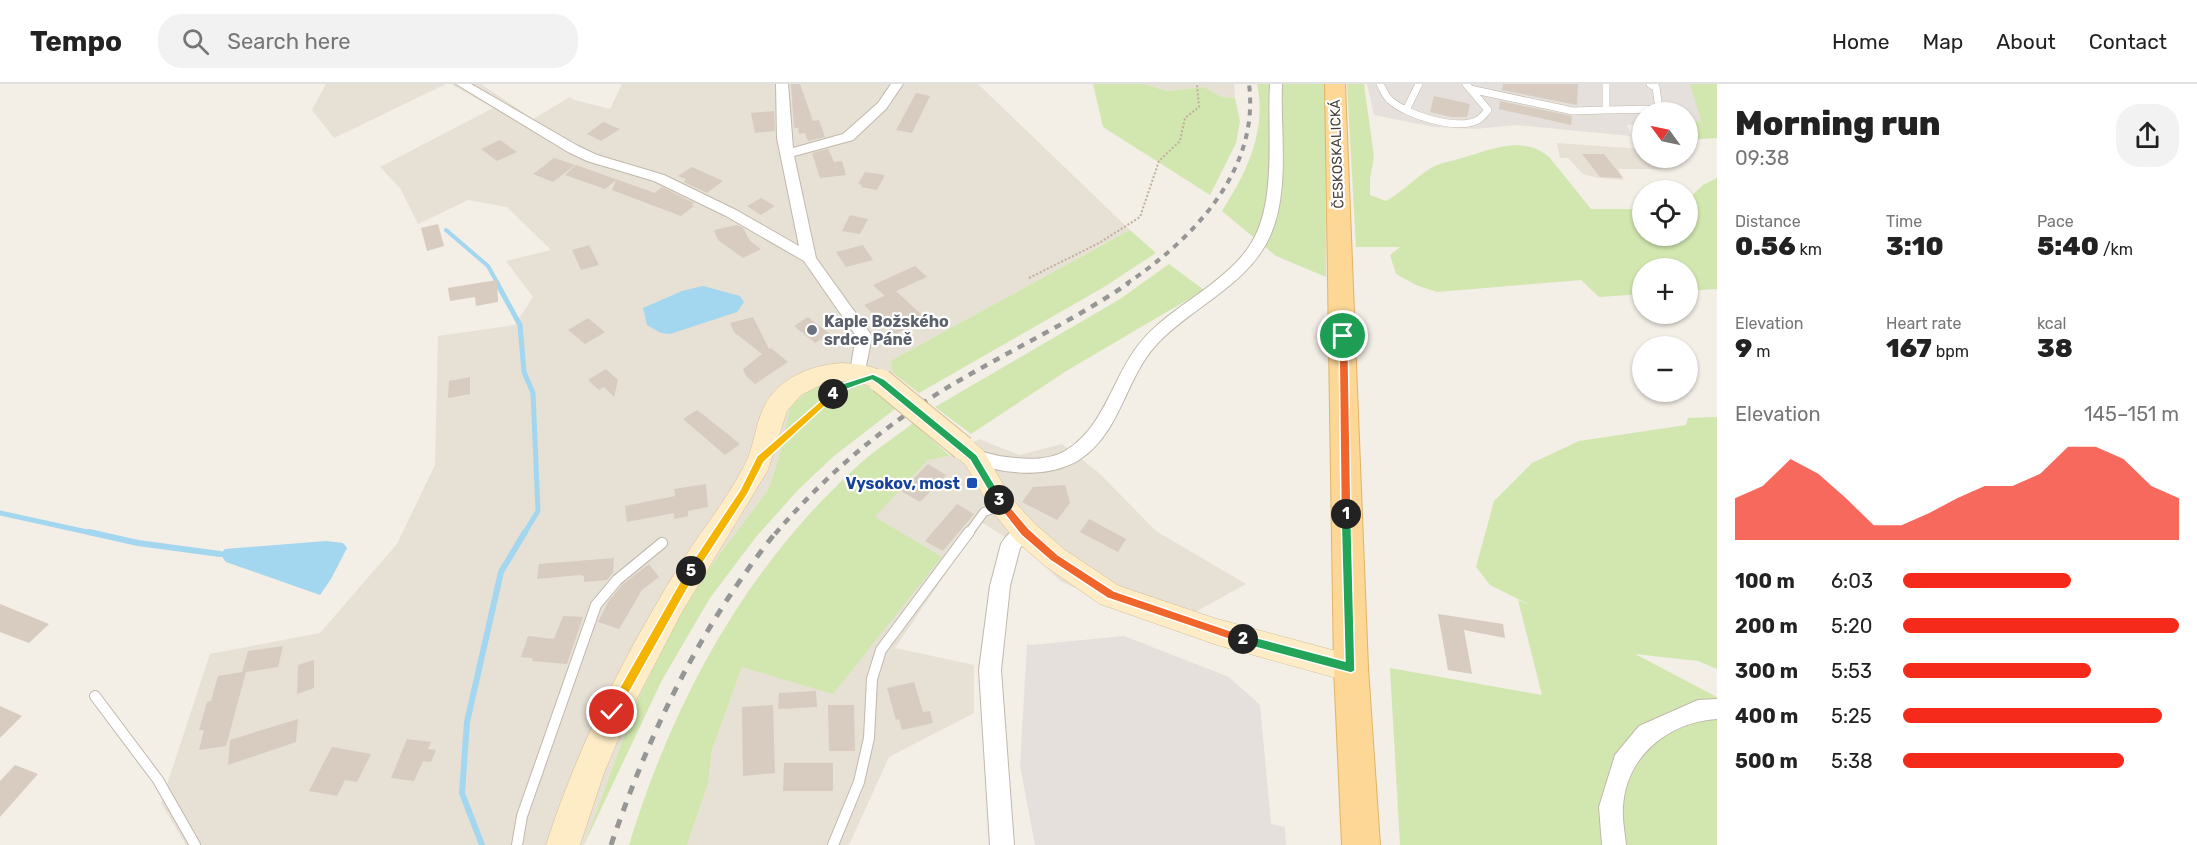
<!DOCTYPE html>
<meta charset="utf-8">
<style>
:root{--surface:#fff;--page:#f2f2f2;--text:#222;--muted:#767676;--line:#e0e0e0;--accent:#f62a1a}
body{margin:0;font-family:Rubik,sans-serif;background:var(--page);color:var(--text);height:100vh;display:flex;flex-direction:column;font-size:22px;white-space:nowrap}
*{box-sizing:border-box;margin:0}
p{font-size:20px;color:var(--muted)}
.icon{flex:none;width:33px;height:33px;fill:none;stroke:currentColor;stroke-width:2;stroke-linecap:round;stroke-linejoin:round}
.map{position:relative;flex:1;overflow:hidden}
.details{display:flex;flex-direction:column;background:var(--surface);width:480px}
.details>*{flex:none}
.needle{width:39px;rotate:303deg}
.fabs{position:absolute;left:1632px;top:18px;display:grid;gap:12px}
.fabs a{display:grid;place-items:center;width:66px;height:66px;border-radius:50%;background:var(--surface);box-shadow:0 2px 4px #0004;font-size:30px}
.pin{position:absolute;display:grid;place-items:center;width:51px;height:51px;color:#fff;margin:-26px;border:3px solid #fff;border-radius:50%;box-shadow:0 2px 6px #0007}
.km{position:absolute;width:30px;height:30px;margin:-15px;border-radius:50%;background:#222;color:#fff;font-size:16px;line-height:30px;text-align:center}
.round{display:grid;place-items:center;flex:none;width:63px;height:63px;border-radius:24px;background:var(--page)}
.overview{display:flex;align-items:center;justify-content:space-between;height:102px;padding:0 18px}
h1{font-size:33px;font-weight:800;line-height:45px}
.stats{display:grid;grid-template-columns:repeat(3,1fr);gap:9px;height:102px;padding:6px 18px}
.stats div{display:grid;align-content:center}
.stats b{font-size:26px;font-weight:800}
.stats small{font-size:16px;font-weight:400}
.stats p{font-size:16px}
.chart{height:168px;padding:12px 18px}
.chart p{display:flex;justify-content:space-between}
.chart svg{width:100%;height:108px;margin-top:6px;fill:var(--accent);opacity:.7}
ul{padding:0 18px;list-style:none;font-size:20px}
li{display:grid;grid-template-columns:96px 72px 1fr;align-items:center;height:45px}
li i{height:15px;border-radius:8px;background:var(--accent)}
header{display:flex;align-items:center;gap:36px;box-sizing:border-box;height:84px;padding:0 30px;background:var(--surface);border-bottom:2px solid var(--line)}
header strong{font-size:28px}
nav{display:flex;gap:33px;margin-inline-start:auto;font-size:21px}
.search{width:420px;height:54px;background:var(--page);display:flex;align-items:center;gap:15px;box-sizing:border-box;padding:0 21px;border-radius:24px;color:var(--muted);font-size:22px}
main{display:flex;flex:1;min-height:0}
.map>svg:first-child{display:block}
.residential{fill:#e7e0d5}
.industrial{fill:#e5e0db}
.green{fill:#d2e7b0}
.water{fill:#a3d6ef}
.lines{fill:none;stroke-linecap:round;stroke-linejoin:round}
.stream-far2{stroke:#a3d6ef;stroke-width:4}
.stream-far1{stroke:#a3d6ef;stroke-width:5}
.stream{stroke:#a3d6ef;stroke-width:6}
.building{fill:#d7ccbf}
.lane-far2-casing{stroke:#c1b8ac;stroke-width:8}
.lane-far1-casing{stroke:#c1b8ac;stroke-width:10}
.lane-casing{stroke:#c1b8ac;stroke-width:12}
.street-casing{stroke:#c1b8ac;stroke-width:2}
.secondary-casing{stroke:#d2be97;stroke-width:1}
.primary-casing{stroke:#e2b366;stroke-width:2}
.path-far1{stroke:#c0b09b;stroke-width:2;stroke-dasharray:2 2;stroke-linecap:butt}
.path{stroke:#c0b09b;stroke-width:3;stroke-dasharray:3 3;stroke-linecap:butt}
.lane-far2{stroke:#fff;stroke-width:7}
.lane-far1{stroke:#fff;stroke-width:8}
.lane{stroke:#fff;stroke-width:10}
.street{fill:#fff;fill-rule:evenodd}
.secondary{fill:#feecc6;fill-rule:evenodd}
.primary{fill:#fcd796;fill-rule:evenodd}
.rail-far2{stroke:#969696;stroke-width:4;stroke-dasharray:6 6;stroke-linecap:butt}
.rail-far1{stroke:#969696;stroke-width:4.5;stroke-dasharray:7 7;stroke-linecap:butt}
.rail{stroke:#969696;stroke-width:5;stroke-dasharray:9 9;stroke-linecap:butt}
.secondary-bridge-casing{stroke:#d2be97;stroke-width:26;stroke-linecap:butt}
.secondary-bridge{stroke:#feecc6;stroke-width:24}
.split-1{fill:#f0652b;stroke:#fff;stroke-width:1.5}
.split-2{fill:#22a559;stroke:#fff;stroke-width:1.5}
.split-3{fill:#f0652b;stroke:#fff;stroke-width:1.5}
.split-4{fill:#22a559;stroke:#fff;stroke-width:1.5}
.split-5{fill:#f5b400;stroke:#fff;stroke-width:1.5}
.split-6{fill:#f5b400;stroke:#fff;stroke-width:1.5}
.worship-dot{fill:#6b7280;stroke:#fff;stroke-width:2}
.transit-dot{fill:#1a4fb4;stroke:#fff;stroke-width:2}
.labels{text-anchor:middle;dominant-baseline:central;stroke-width:4.5;stroke-linejoin:round;paint-order:stroke}
.far-street-label{font-size:14px;fill:#463e36;stroke:#fff}
.worship-label{font-size:16px;font-weight:bold;fill:#5b616d;stroke:#fff;text-anchor:start}
.transit-label{font-size:16px;font-weight:bold;fill:#164399;stroke:#fff;text-anchor:end}
</style>
<header>
<strong>Tempo</strong>
<div class="search"><svg class="icon" aria-label="search" viewBox="0 0 24 24"><circle cx="10" cy="10" r="6"/><path d="M15 15l6 6"/></svg>Search here</div>
<nav><a>Home</a><a>Map</a><a>About</a><a>Contact</a></nav>
</header>
<main>
<div class="map">
<svg width="1717" height="761" viewBox="0 0 1717 761">
<rect width="100%" height="100%" fill="#f3eee6"/>
<!-- residential -->
<path class="residential" d="M326 0H446L334 54 312 26Z
M451 0H481L533 35 570 13 573 14 571 15 610 25 622 0H978L1130 146 890 277 893 289 869 303 844 297 779 373 768 406 692 507 637 617 584 761H186L161 719 210 570 320 549 397 460 435 381 438 252 515 241 533 213 506 177 551 166 507 123 468 116 418 140 400 104 380 83 493 24Z
M1144 0H1234L1235 14 1222 13 1204 3 1167 7Z
M1557 59 1642 65V74H1654L1662 85H1618L1624 96 1599 94 1583 90 1568 74H1560Z
M979 355 1019 371 1062 360 1099 389 1156 447 1246 500 1170 542 1155 539 1060 497 1033 470 981 438 895 564 974 581V629L889 673 849 761H687L708 700 712 666 742 583 941 473 874 433 928 376 950 372Z"/>
<!-- industrial -->
<path class="industrial" d="M1367 0H1690L1702 37 1688 38V28H1642V40L1627 41 1631 52 1516 41 1475 45 1434 43 1374 31Z
M1124 552 1229 593 1260 621 1271 740 1285 743 1286 761H1035L1020 682 1027 560 1031 561Z"/>
<!-- green -->
<path class="green" d="M1093 0H1144L1167 7 1204 3 1222 13 1235 14 1240 37 1236 59 1210 111 1103 43Z
M1257 0H1325L1326 193 1276 172 1222 127C1247 88 1267 47 1257 0Z
M1347 0H1364L1374 73 1370 95V111L1386 117C1402 108 1415 94 1431 84 1439 79 1452 77 1462 74 1491 66 1524 50 1550 74L1591 125H1642V152H1688V115L1703 101 1717 94V205L1688 207V184H1642V210L1599 213 1581 196 1437 208 1416 201 1396 190 1390 171 1400 163H1356Z
M1690 0H1717V54L1688 56V38L1701 37Z
M1130 146 1156 169 1104 203 919 309 893 289 890 277Z
M1169 180 1204 206 1068 286 971 350 935 323 1120 215Z
M844 297 869 303 895 325 834 372 798 406 756 453 710 514 662 596 584 761 637 617 692 507 768 406 779 373 790 323 816 300Z
M1717 333V585L1698 577 1635 570 1717 613V761H1400L1390 584 1542 611 1518 516 1532 522 1490 501 1476 483 1494 417 1532 379 1579 357 1686 341 1688 334Z
M913 339 950 372 928 376 875 433 942 473 833 610 742 583 712 666 708 700 687 761H629C672 620 743 488 852 387 870 369 893 355 913 339Z"/>
<!-- water -->
<path class="water" d="M703 202 740 212 744 218 737 228 670 250 661 249 647 241 643 224 682 207Z
M326 457 343 459 347 464 331 495 320 511 226 478 220 470 225 465Z"/>
<g class="lines">
<!-- stream-far2 -->
<path class="stream-far2" d="M446 146 488 182 498 200"/>
<!-- stream-far1 -->
<path class="stream-far1" d="M497 199 520 241 524 288 533 309 538 427 524 450
M0 429 96 450"/>
<!-- stream -->
<path class="stream" d="M89 448 138 459 220 470
M482 761 462 709 467 638 501 488 525 448"/>
</g>
<!-- building -->
<path class="building" d="M791 0H800L813 37 819 36 825 53 808 57 805 49 799 50 798 44H794Z
M1503 0H1578L1577 21 1502 6Z
M916 9 930 12 912 49 896 46Z
M1434 12 1470 20 1467 33H1451L1430 28Z
M1500 17 1572 32 1571 41 1499 25Z
M774 27 775 47 755 49 751 29Z
M603 38 620 45 601 57 587 50Z
M500 56 517 68 497 77 481 65Z
M828 65 834 78 842 77 846 91 820 94 812 69Z
M1582 70H1604L1623 94 1600 93Z
M554 74 575 81 553 98 533 90Z
M576 81 655 109 662 103 694 119 691 121 694 122 681 132 612 106 616 96 605 105 565 91Z
M692 83 723 97 707 109 684 98 686 95 678 92Z
M865 88 885 91 877 106 861 103 862 101 858 100Z
M761 114 775 122 761 131 747 122Z
M850 131 868 135 860 150 842 147Z
M438 140 444 162 427 167 421 144Z
M737 141 743 144 750 157 761 165 743 174 718 156 714 146Z
M589 161 599 181 581 186 572 166Z
M863 161 873 176 846 183 836 168Z
M915 182 927 193 885 212 873 201Z
M497 196 498 218 476 222 475 213 450 217 448 204Z
M896 207 926 235 894 251 864 221Z
M753 233 769 265 771 264 788 278 755 300 746 292 743 285 762 270 734 248 730 239Z
M808 233 814 238 830 250 815 259 794 242Z
M588 234 605 248 585 260 568 246Z
M606 285 618 296 614 313 604 303 599 306 588 296Z
M470 293V310L448 314 449 297Z
M697 326 715 340 740 360 725 371 683 335Z
M928 380 946 391 920 418 901 407Z
M706 400 708 423 688 427V432L674 435V429L627 438 625 422 675 412 674 405Z
M1065 401 1070 419 1057 436 1022 418 1033 403Z
M957 420 974 430 943 467 925 457Z
M1089 435 1126 455 1118 468 1080 448Z
M614 474 613 489 607 496 584 498V492L580 491 537 495 539 480Z
M649 480 659 493 642 506 619 545 598 538 608 518 622 501Z
M0 520 49 540 29 559 0 548Z
M1438 530 1503 540 1505 554 1464 546 1472 590 1448 586Z
M563 532 583 533 567 580 532 577 533 574 521 573 528 552 554 555Z
M283 562 278 583 246 588 226 662 199 666 204 646H199L207 618 211 617 218 592 242 588 248 567Z
M314 576V604L297 610 298 581Z
M914 598 923 628 930 627 933 639 902 646 899 635 896 636 887 604Z
M816 607 817 623 778 625 779 609Z
M773 621 775 689 743 692 742 623Z
M828 621H854L855 667H829Z
M0 622 22 632 0 654Z
M298 635 296 658 228 681 230 656Z
M407 655 431 658 428 665 436 666 431 678 423 677 414 697 391 694Z
M332 663 371 670 357 698 345 696 337 712 309 707Z
M784 679H833V707H783Z
M15 681 38 690 0 733V697Z"/>
<g class="lines">
<defs>
<path id="lane-far2" d="M1380 0C1383 5 1385 12 1390 16 1406 31 1457 47 1478 36 1482 34 1485 29 1488 26L1466 0
M1470 5 1573 27 1606 26V0
M1406 26 1419 0
M1606 26 1659 25 1656 3 1650 0"/>
<path id="lane-far1" d="M968 450 984 428 1002 422"/>
<path id="lane" d="M95 612 158 696 195 761
M517 761 522 732 596 521 617 496 662 459
M833 761 859 698 869 654 872 595 881 566 969 448"/>
<path id="street" d="M456 0H471L578 62 597 71 664 91 736 126 799 162 777 54 776 0H788L793 64 843 50 878 19 891 0H903L886 25 853 56 794 72 816 174 872 252 864 292H852L850 288 856 252 804 177 726 132 654 97 587 77 568 68Z
M1270 0H1282C1280 48 1290 104 1271 150 1250 200 1193 222 1157 260 1125 294 1121 349 1079 376 1046 396 1002 389 968 378L965 373 968 368C978 365 988 370 999 372 1020 375 1046 378 1065 367 1102 345 1111 300 1134 267 1153 239 1183 222 1209 202 1223 191 1238 179 1248 164 1278 123 1267 49 1270 0Z
M1025 440 1032 442 1035 448 1020 464 1010 502 1001 586 1014 761H990L979 586 990 502 1001 460C1006 451 1015 443 1025 440Z
M1717 615V635C1668 638 1625 673 1623 724 1622 736 1625 749 1626 761H1602L1599 723 1615 671 1639 642 1698 616Z"/>
<path id="secondary" d="M842 279C858 280 884 282 893 297L889 303 881 306 855 297H829L801 311 787 327 768 386 682 528 629 630 604 689 580 761H546C578 661 626 568 681 479 701 447 725 418 743 384 757 360 754 331 773 309 791 289 816 281 842 279Z
M963 354 972 357 983 366 1011 414 1035 440 1065 466 1119 502 1217 535 1362 574 1366 584 1362 594 1351 598 1217 561 1100 520 1045 482 1015 456 993 428 965 380 954 371 950 364 954 357Z"/>
<path id="primary" d="M1325 0H1345L1368 584 1380 761H1342L1334 584Z"/>
</defs>
<!-- lane-far2 casing -->
<use href="#lane-far2" class="lane-far2-casing"/>
<!-- lane-far1 casing -->
<use href="#lane-far1" class="lane-far1-casing"/>
<!-- lane casing -->
<use href="#lane" class="lane-casing"/>
<!-- street casing -->
<use href="#street" class="street-casing"/>
<!-- secondary casing -->
<use href="#secondary" class="secondary-casing"/>
<!-- primary casing -->
<use href="#primary" class="primary-casing"/>
<!-- path-far1 -->
<path class="path-far1" d="M1029 194 1099 159 1140 133 1159 77 1180 57 1185 34 1199 23 1197 0"/>
<!-- path -->
<path class="path" d="M789 350 837 306"/>
<!-- lane-far2 -->
<use href="#lane-far2" class="lane-far2"/>
<!-- lane-far1 -->
<use href="#lane-far1" class="lane-far1"/>
<!-- lane -->
<use href="#lane" class="lane"/>
<!-- street -->
<use href="#street" class="street"/>
<!-- secondary -->
<use href="#secondary" class="secondary"/>
<!-- primary -->
<use href="#primary" class="primary"/>
<!-- rail-far2 -->
<path class="rail-far2" d="M1126 200C1192 156 1260 87 1249 0"/>
<!-- rail-far1 -->
<path class="rail-far1" d="M775 450C822 395 877 347 940 308 1002 270 1068 240 1129 199"/>
<!-- rail -->
<path class="rail" d="M611 761C651 645 699 545 776 448"/>
<defs>
<path id="secondary-bridge" d="M881 297 963 364"/>
</defs>
<!-- secondary-bridge casing -->
<use href="#secondary-bridge" class="secondary-bridge-casing"/>
<!-- secondary-bridge -->
<use href="#secondary-bridge" class="secondary-bridge"/>
</g>
<!-- split-1 -->
<path class="split-1" d="M1343 249 1348 252 1351 430 1346 434 1341 430 1339 252Z"/>
<!-- split-2 -->
<path class="split-2" d="M1346 426 1351 430 1355 587 1351 589 1239 559 1237 555 1243 550 1345 577 1341 430Z"/>
<!-- split-3 -->
<path class="split-3" d="M999 412 1002 413 1029 445 1058 471 1114 507 1246 552V559L1243 560 1107 514 1051 477 1021 451 995 418 994 416Z"/>
<!-- split-4 -->
<path class="split-4" d="M873 290 884 295 977 371 1002 413V418H995L970 376 878 300 872 296 842 307 836 312H829L828 310 835 302Z"/>
<!-- split-5 -->
<path class="split-5" d="M833 306 836 307V312L764 378 747 411 695 491H688V484L740 406 757 372Z"/>
<!-- split-6 -->
<path class="split-6" d="M691 483 695 484V491L616 632H608V624L688 484Z"/>
<!-- markers -->
<circle class="worship-dot" cx="812" cy="246" r="6"/>
<rect class="transit-dot" x="966" y="393" width="12" height="12" rx="3"/>
<g class="labels">
<!-- far-street labels -->
<g class="far-street-label">
<text transform="translate(1337 70) rotate(-92)">ČESKOSKALICKÁ</text>
</g>
<!-- worship labels -->
<g class="worship-label">
<text x="824" y="237">Kaple Božského<tspan x="824" dy="18">srdce Páně</tspan></text>
</g>
<!-- transit labels -->
<g class="transit-label">
<text x="960" y="399">Vysokov, most</text>
</g>
</g>
</svg>
<div class="fabs">
<a><svg class="needle" viewBox="-14 -14 28 28"><path d="M0-13l5 13h-10z" fill="#e53935"/><path d="M0 13l5-13h-10z" fill="#767676"/></svg></a>
<a><svg class="icon" aria-label="locate" viewBox="0 0 24 24"><circle cx="12" cy="12" r="6"/><path d="M12 2v4M12 18v4M2 12h4M18 12h4"/></svg></a>
<a>+</a>
<a>−</a>
</div>
<div class="pin" style="left:1343px;top:252px;background:#1e9e55"><svg class="icon" aria-label="arrive" viewBox="0 0 24 24"><path d="M6 21V4h12l-3 4 3 4H6"/></svg></div>
<div class="pin" style="left:612px;top:628px;background:#d93025"><svg class="icon" aria-label="check" viewBox="0 0 24 24"><path d="M5 12l5 5 9-10"/></svg></div>
<b class="km" style="left:1346px;top:430px">1</b>
<b class="km" style="left:1243px;top:555px">2</b>
<b class="km" style="left:999px;top:416px">3</b>
<b class="km" style="left:833px;top:310px">4</b>
<b class="km" style="left:691px;top:487px">5</b>
</div>
<section class="details">
<div class="overview"><div><h1>Morning run</h1><p>09:38</p></div><a class="round"><svg class="icon" aria-label="share" viewBox="0 0 24 24"><path d="M12 15V3M7 8l5-5 5 5M5 13v7h14v-7"/></svg></a></div>
<div class="stats">
<div><p>Distance</p><b>0.56<small> km</small></b></div>
<div><p>Time</p><b>3:10</b></div>
<div><p>Pace</p><b>5:40<small> /km</small></b></div>
</div>
<div class="stats">
<div><p>Elevation</p><b>9<small> m</small></b></div>
<div><p>Heart rate</p><b>167<small> bpm</small></b></div>
<div><p>kcal</p><b>38</b></div>
</div>
<div class="chart"><p><span>Elevation</span>145–151 m</p>
<svg viewBox="0 0 160 44" preserveAspectRatio="none"><path d="M0 44V27L10 22L20 11L30 17L40 27L50 38L60 38L70 33L80 27L90 22L100 22L110 17L120 6L130 6L140 11L150 22L160 27V44z"/></svg>
</div>
<ul>
<li><b>100 m</b>6:03<i style="width:61%"></i></li>
<li><b>200 m</b>5:20<i style="width:100%"></i></li>
<li><b>300 m</b>5:53<i style="width:68%"></i></li>
<li><b>400 m</b>5:25<i style="width:94%"></i></li>
<li><b>500 m</b>5:38<i style="width:80%"></i></li>
</ul>
</section>
</main>
